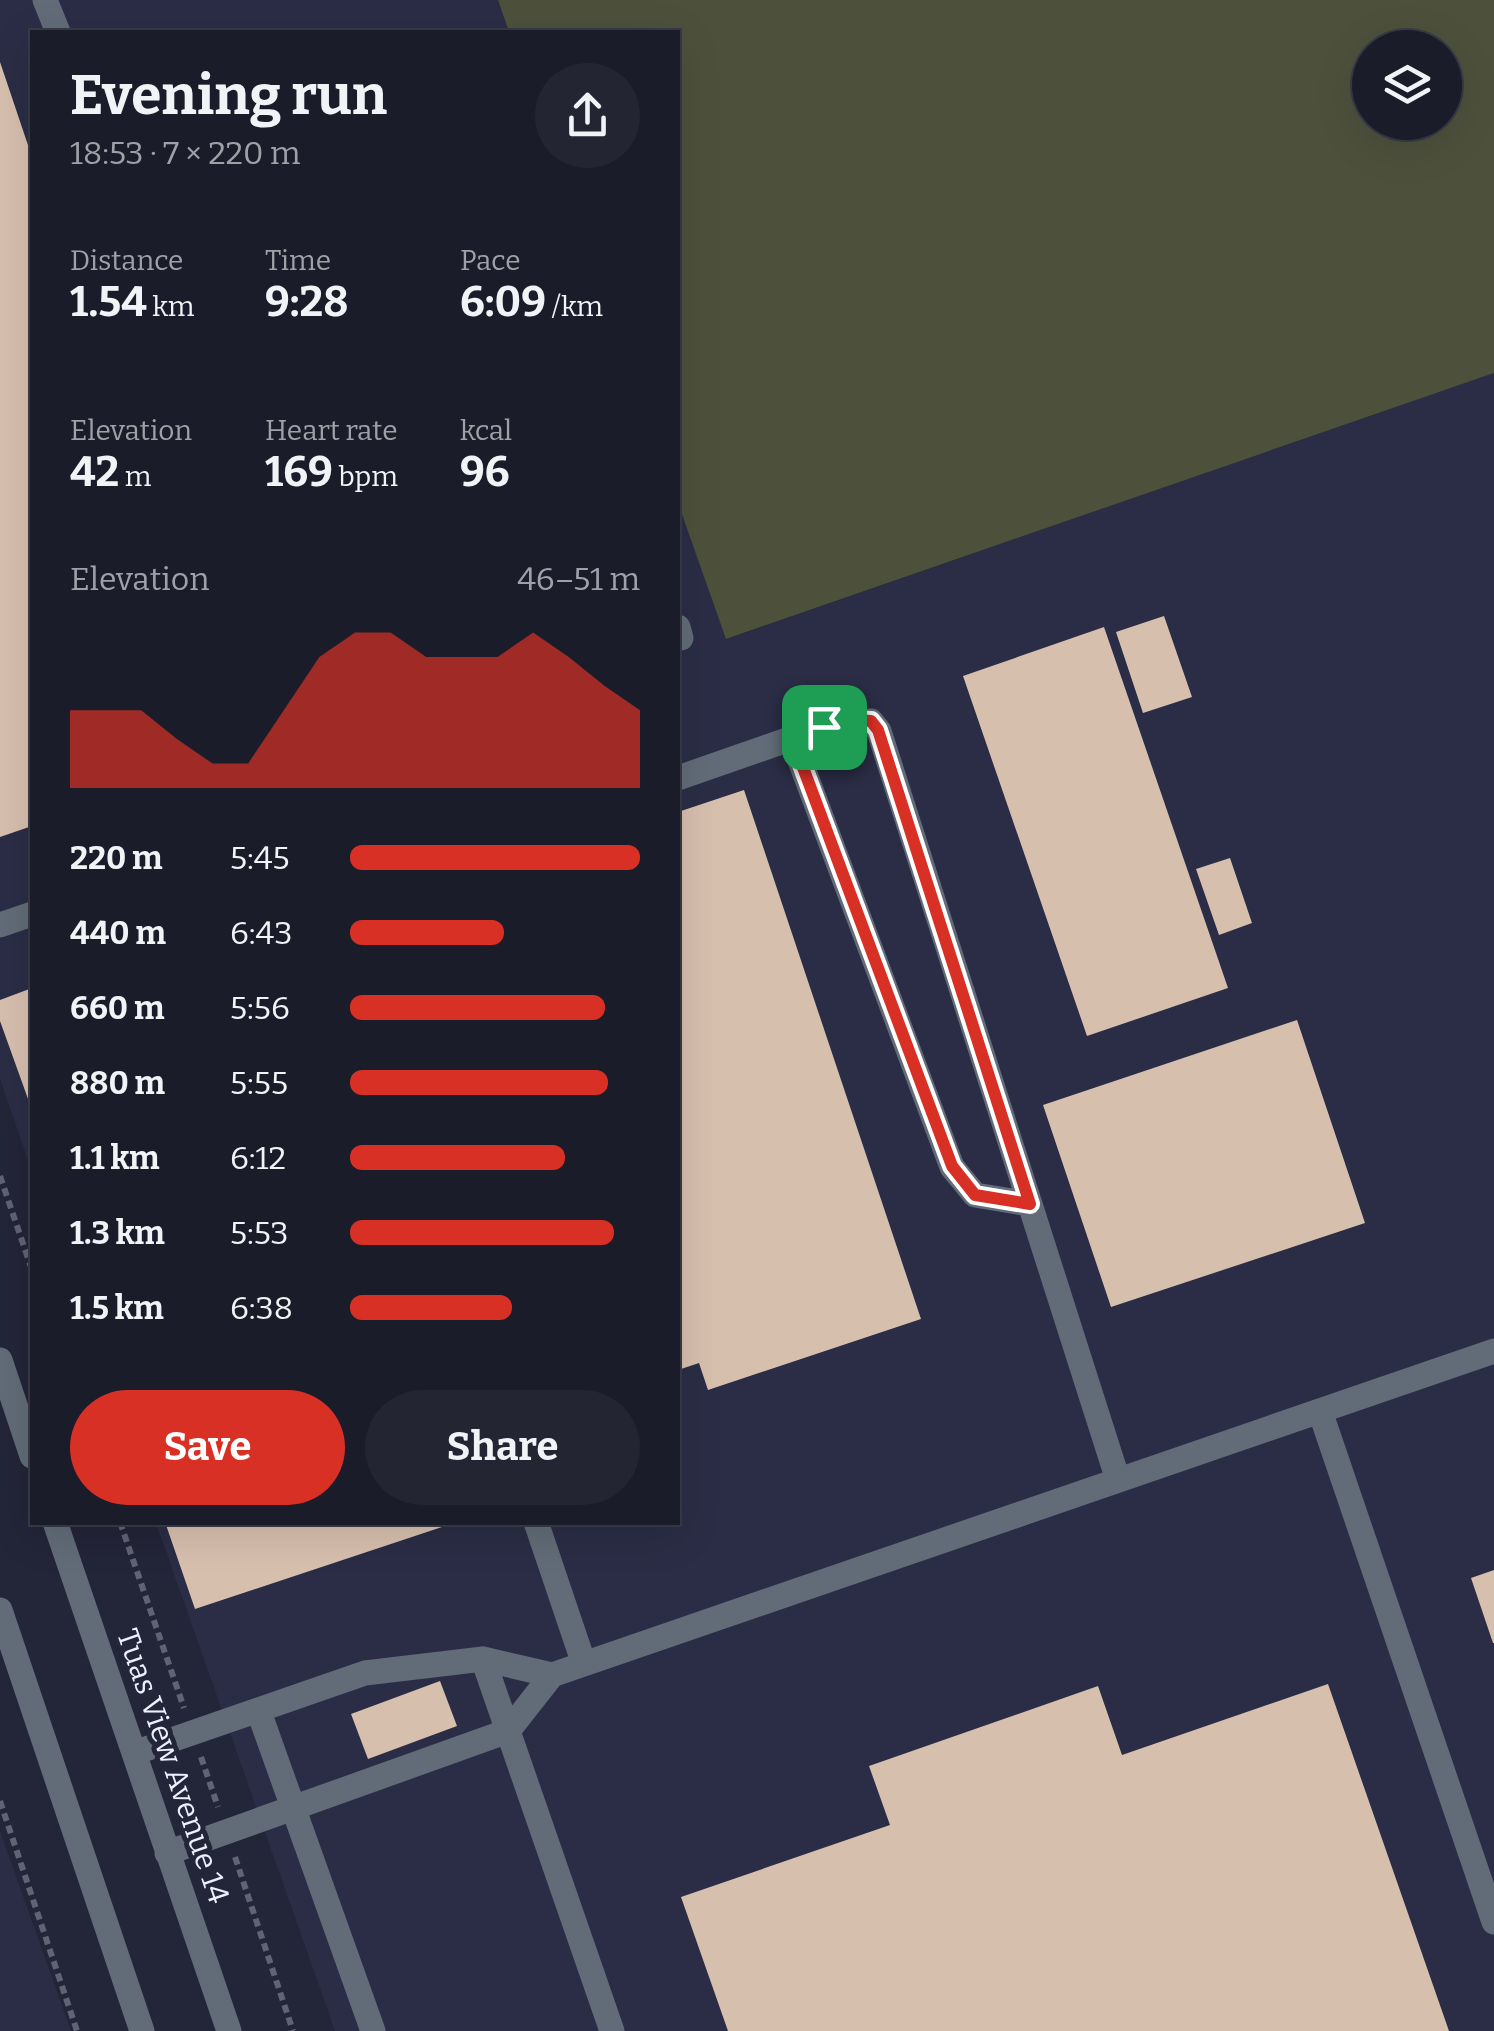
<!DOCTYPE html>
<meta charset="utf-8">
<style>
:root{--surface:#1a1c2a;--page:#232532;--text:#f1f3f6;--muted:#9fa1a8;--line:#383a47;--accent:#d93025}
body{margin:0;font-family:Bitter,serif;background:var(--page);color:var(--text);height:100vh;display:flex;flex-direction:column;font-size:38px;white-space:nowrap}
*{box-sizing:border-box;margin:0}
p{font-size:32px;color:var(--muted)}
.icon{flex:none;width:55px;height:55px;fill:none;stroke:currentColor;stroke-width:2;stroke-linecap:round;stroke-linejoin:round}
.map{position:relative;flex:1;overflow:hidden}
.drawer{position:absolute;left:30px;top:30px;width:650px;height:1495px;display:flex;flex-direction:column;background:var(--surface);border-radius:0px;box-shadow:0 10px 40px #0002,0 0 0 2px var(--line)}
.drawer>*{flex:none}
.tools{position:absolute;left:1352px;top:30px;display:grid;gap:20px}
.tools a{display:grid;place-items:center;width:110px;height:110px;border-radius:50%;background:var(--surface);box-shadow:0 10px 40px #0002,0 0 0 2px var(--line);font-size:50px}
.pin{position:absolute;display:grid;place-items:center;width:85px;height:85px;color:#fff;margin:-42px;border-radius:20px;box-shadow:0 5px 15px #0006}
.round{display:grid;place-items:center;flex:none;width:105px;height:105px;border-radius:52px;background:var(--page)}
.summary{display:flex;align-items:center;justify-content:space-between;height:170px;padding:0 40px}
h1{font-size:55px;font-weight:700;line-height:75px}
.metrics{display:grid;grid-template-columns:repeat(3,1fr);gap:15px;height:170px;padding:10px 40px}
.metrics div{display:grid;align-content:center}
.metrics b{font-size:42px;font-weight:700}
.metrics small{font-size:28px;font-weight:400}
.metrics p{font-size:28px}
.chart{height:280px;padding:20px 40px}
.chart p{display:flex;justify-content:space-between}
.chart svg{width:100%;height:180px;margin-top:10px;fill:var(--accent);opacity:.7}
.cta{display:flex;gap:20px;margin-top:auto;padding:20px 40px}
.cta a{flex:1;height:115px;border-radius:60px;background:var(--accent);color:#fff;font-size:40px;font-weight:700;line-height:115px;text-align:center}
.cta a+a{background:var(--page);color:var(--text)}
ul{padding:0 40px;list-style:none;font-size:32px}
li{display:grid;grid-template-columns:160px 120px 1fr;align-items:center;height:75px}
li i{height:25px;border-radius:12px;background:var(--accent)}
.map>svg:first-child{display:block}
.built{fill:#2b2d46}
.green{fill:#4d513c;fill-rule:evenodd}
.building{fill:#d7bfae}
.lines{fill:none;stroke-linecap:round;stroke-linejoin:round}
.path{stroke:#616375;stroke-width:6;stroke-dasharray:8 5;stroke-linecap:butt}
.minor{stroke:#616c78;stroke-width:25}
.route-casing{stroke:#fff;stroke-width:20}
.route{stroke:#d93025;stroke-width:12}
.labels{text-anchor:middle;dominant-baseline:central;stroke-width:10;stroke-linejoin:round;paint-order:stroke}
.street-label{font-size:30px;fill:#eef0fd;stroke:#232538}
</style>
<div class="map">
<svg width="1494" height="2031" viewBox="0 0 1494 2031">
<rect width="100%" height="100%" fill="#232538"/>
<!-- built -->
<path class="built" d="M0 0H498L509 32H32V1172L0 1079Z
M1494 373V2031H335L156 1523 678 1522V503L727 639Z
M0 1831 71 2031H0Z"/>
<!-- green -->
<path class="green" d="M498 0H1494V373L726 639 678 503V32H509ZM1370 48H1445V122H1370Z"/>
<!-- building -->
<path class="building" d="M0 62 32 157V826L0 837Z
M1164 616 1192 697 1143 713 1116 632Z
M1104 627 1228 988 1087 1036 963 676Z
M744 790 921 1319 708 1390 699 1363 678 1370V812Z
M1230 858 1252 923 1219 935 1196 869Z
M32 988V1110L0 1021V1000Z
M1297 1020 1365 1223 1111 1307 1043 1105Z
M165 1522H454V1523L195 1609Z
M1494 1570V1643H1493L1471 1578Z
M440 1681 457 1726 368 1759 351 1714Z
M1328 1684 1449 2031H728L681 1897 890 1825 869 1766 1098 1686 1122 1755Z"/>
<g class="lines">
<!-- path -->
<path class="path" d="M0 1176 32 1270
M120 1522 184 1708
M201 1757 218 1807
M0 1801 77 2031
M235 1857 293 2031"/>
<!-- minor -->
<path class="minor" d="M45 0 58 32
M678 627 681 638
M792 739 952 1167 975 1195 1030 1204
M678 778 824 727 871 721 879 731 1118 1480
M0 925 32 914
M0 1360 32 1456
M1320 1411 1494 1922
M55 1522 229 2031
M536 1522 584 1664
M0 1610 142 2031
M483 1659 612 2031
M259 1712 373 2031
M134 1753 365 1673 483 1659 552 1675 1494 1351
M167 1853 508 1731 552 1675"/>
</g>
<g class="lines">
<defs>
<path id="route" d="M856 720 871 721 878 730 1030 1204 975 1195 952 1166 792 738Z"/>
</defs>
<!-- route casing -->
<use href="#route" class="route-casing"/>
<!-- route -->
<use href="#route" class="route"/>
</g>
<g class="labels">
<!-- street labels -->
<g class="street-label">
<text transform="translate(173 1766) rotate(71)">Tuas View Avenue 14</text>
</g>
</g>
</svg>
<div class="tools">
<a><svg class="icon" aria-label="layers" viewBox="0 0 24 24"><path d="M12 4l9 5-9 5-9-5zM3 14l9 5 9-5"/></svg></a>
</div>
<div class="pin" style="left:824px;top:727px;background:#1e9e55"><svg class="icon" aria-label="arrive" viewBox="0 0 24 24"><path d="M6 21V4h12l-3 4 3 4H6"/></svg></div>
<section class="drawer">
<div class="summary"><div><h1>Evening run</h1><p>18:53 · 7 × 220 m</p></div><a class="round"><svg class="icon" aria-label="share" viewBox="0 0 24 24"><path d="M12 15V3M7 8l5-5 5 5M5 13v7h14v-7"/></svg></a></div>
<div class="metrics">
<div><p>Distance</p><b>1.54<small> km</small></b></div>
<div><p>Time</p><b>9:28</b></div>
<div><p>Pace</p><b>6:09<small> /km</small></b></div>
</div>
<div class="metrics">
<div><p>Elevation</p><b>42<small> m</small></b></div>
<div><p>Heart rate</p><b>169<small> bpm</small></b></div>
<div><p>kcal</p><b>96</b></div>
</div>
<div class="chart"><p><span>Elevation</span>46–51 m</p>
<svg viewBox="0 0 160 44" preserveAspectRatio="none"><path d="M0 44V25L10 25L20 25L30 32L40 38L50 38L60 25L70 12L80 6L90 6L100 12L110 12L120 12L130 6L140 12L150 19L160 25V44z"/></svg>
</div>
<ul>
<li><b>220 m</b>5:45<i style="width:100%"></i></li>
<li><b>440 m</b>6:43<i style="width:53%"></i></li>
<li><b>660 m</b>5:56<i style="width:88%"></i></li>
<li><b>880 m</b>5:55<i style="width:89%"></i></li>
<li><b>1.1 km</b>6:12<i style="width:74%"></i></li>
<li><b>1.3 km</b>5:53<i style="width:91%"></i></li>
<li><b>1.5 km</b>6:38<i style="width:56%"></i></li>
</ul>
<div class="cta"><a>Save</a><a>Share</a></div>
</section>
</div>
